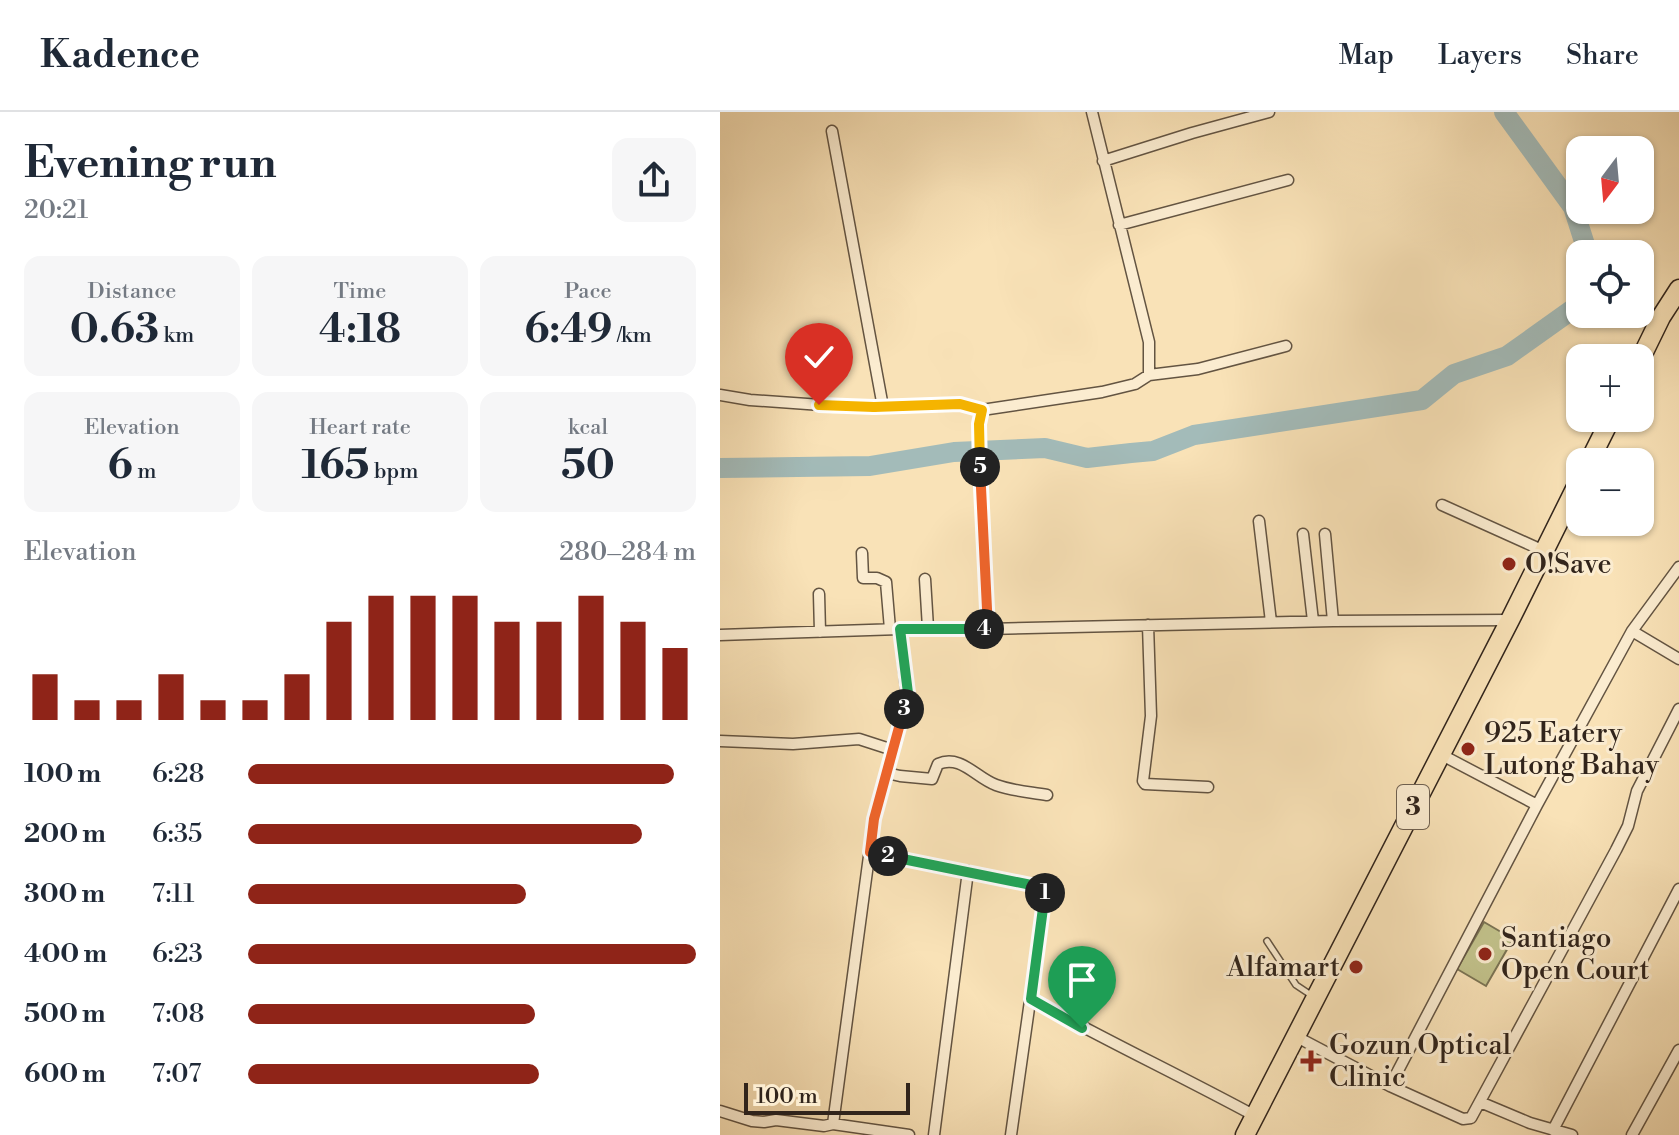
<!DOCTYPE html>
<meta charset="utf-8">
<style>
:root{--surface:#fff;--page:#f6f6f7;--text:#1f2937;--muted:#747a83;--line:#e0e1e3;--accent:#8f2418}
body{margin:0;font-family:"Libre Bodoni",serif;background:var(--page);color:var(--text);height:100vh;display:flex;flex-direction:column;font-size:30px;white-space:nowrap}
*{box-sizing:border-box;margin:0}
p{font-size:26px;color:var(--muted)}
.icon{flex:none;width:44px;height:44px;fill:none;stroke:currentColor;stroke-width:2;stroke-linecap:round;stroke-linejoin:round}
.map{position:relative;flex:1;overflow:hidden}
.sheet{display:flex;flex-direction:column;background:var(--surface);width:720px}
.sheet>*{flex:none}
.needle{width:52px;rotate:196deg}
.buttons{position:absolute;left:846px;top:24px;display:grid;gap:16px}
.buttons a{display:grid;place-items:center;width:88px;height:88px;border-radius:16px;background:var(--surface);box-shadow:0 2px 6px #0004;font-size:40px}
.scale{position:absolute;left:24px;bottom:20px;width:166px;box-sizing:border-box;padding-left:8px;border:4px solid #31241b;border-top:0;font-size:22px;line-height:28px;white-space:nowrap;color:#31241b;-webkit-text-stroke:6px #fbecd0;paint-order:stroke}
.pin{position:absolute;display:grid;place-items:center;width:68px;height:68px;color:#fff;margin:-82px -34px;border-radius:50% 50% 50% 0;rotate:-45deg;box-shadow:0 0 8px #0007}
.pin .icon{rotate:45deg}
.km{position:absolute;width:40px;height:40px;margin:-20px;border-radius:50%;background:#222;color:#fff;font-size:22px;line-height:40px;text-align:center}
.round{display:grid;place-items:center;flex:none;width:84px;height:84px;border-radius:16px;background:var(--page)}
.summary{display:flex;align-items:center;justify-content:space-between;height:136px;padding:0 24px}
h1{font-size:44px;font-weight:700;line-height:60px}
.stats{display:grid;grid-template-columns:repeat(3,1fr);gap:12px;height:136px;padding:8px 24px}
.stats div{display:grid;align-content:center;border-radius:16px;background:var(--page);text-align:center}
.stats b{font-size:40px;font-weight:700}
.stats small{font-size:22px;font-weight:400}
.stats p{font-size:22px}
.chart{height:224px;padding:16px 24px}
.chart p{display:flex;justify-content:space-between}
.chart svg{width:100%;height:144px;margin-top:8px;stroke:var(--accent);stroke-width:6}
ul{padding:0 24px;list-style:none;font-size:26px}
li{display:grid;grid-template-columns:128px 96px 1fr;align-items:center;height:60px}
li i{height:20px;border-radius:10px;background:var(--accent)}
header{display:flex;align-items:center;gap:48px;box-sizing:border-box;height:112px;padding:0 40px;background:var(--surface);border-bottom:2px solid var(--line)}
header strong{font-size:38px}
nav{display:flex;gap:44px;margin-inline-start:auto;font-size:28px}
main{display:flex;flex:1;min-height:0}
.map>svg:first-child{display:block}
.green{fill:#c2c28b;stroke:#7a7353;stroke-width:2}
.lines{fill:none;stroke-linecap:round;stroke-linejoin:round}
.river{stroke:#a3bbb9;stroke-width:20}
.lane-casing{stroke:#635442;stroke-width:8}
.street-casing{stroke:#635442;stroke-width:13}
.highway-casing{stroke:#31241b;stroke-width:21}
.lane{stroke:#fbecd0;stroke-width:5}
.street{stroke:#fbecd0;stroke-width:10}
.highway{stroke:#f9e2b7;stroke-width:18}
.split-1-casing{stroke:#fff;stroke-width:16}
.split-2-casing{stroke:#fff;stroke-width:16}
.split-3-casing{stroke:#fff;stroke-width:16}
.split-4-casing{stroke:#fff;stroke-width:16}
.split-5-casing{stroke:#fff;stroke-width:16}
.split-6-casing{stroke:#fff;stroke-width:16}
.split-7-casing{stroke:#fff;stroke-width:16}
.split-1{stroke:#22a559;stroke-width:10}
.split-2{stroke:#22a559;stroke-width:10}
.split-3{stroke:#f0652b;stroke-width:10}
.split-4{stroke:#22a559;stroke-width:10}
.split-5{stroke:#f0652b;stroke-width:10}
.split-6{stroke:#f5b400;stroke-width:10}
.split-7{stroke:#f5b400;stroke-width:10}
.poi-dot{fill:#8f2418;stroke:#fbecd0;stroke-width:3}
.labels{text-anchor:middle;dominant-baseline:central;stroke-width:6;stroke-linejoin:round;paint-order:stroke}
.shield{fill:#fbecd0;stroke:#6e6051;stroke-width:2}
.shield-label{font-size:26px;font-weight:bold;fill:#31241b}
.poi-label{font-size:28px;fill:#31241b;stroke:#fbecd0;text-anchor:start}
</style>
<header>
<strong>Kadence</strong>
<nav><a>Map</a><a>Layers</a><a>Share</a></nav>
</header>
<main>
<section class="sheet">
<div class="summary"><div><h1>Evening run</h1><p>20:21</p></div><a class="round"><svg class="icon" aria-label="share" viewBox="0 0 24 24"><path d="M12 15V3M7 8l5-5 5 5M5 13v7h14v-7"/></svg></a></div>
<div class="stats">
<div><p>Distance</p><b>0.63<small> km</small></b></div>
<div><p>Time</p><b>4:18</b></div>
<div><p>Pace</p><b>6:49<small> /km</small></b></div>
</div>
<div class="stats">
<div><p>Elevation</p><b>6<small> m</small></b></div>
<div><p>Heart rate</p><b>165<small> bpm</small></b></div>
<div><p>kcal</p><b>50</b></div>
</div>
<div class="chart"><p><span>Elevation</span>280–284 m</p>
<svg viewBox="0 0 160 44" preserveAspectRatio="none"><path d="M5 44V30M15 44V38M25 44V38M35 44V30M45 44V38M55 44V38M65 44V30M75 44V14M85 44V6M95 44V6M105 44V6M115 44V14M125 44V14M135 44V6M145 44V14M155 44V22"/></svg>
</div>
<ul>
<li><b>100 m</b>6:28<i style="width:95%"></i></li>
<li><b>200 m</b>6:35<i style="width:88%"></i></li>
<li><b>300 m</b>7:11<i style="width:62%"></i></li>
<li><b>400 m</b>6:23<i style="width:100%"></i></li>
<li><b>500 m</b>7:08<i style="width:64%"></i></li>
<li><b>600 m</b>7:07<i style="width:65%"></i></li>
</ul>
</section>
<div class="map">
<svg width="959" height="1023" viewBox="0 0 959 1023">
<rect width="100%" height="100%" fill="#f9e2b7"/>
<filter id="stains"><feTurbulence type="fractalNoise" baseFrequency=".0025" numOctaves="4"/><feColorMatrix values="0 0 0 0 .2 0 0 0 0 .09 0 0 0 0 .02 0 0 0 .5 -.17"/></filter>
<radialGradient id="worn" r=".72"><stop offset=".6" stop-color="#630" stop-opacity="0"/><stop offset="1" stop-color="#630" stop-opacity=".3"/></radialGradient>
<!-- green -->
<path class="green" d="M764 810 793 827 766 874 737 857Z"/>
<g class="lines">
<!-- river -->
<path class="river" d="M784 0 853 95 868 142
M0 356 150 354 234 340 325 336 367 346 411 341 433 339 474 323 702 288 734 262 787 244 860 192"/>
<defs>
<path id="lane" d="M547 829 576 873 591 883"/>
<path id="street" d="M372 0 429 230V263
M112 19 163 295
M383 49 472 21 549 0
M399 113 568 68
M0 283 30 288 129 295 240 292 262 298 382 280 415 272 429 263 478 257 566 234
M262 298 259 312 261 391 268 517
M722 393 824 439
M539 409 551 510
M583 422 593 509
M605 422 613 509
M142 441 143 466H157L166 470 170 517
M205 467 208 516
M99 482 100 520
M428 513 431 604 423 669 425 672 488 675
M912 519 959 547
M0 523 180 517H268L613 509 790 508
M0 629 73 632 139 627 173 638
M720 642 817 693
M167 661 180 664 212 667 218 652C241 642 256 666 276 673 292 679 310 680 327 683
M150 740 326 776 291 1023
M311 887C385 928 461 964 535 1004
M575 924 670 974 743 1007 751 1006 896 738 908 714 917 679 959 597
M670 974 817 693 912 519 959 455
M760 990 810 1011 852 1023
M0 999 32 1009 44 1010 56 1008 104 1014 113 1012 189 1023
M113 1012 154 707 187 587 180 517
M833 1018 959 777
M214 1023 248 759
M912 1023 959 938"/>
<path id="highway" d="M920 248 941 205 959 177
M869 350 891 306
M525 1023 790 508 860 367"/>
</defs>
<!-- lane casing -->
<use href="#lane" class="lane-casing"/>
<!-- street casing -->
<use href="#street" class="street-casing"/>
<!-- highway casing -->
<use href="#highway" class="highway-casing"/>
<!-- lane -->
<use href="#lane" class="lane"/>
<!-- street -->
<use href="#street" class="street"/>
<!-- highway -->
<use href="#highway" class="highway"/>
</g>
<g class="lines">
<defs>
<path id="split-1" d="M325 781 311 887 362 916"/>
<path id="split-2" d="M168 744 326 776 325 781"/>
<path id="split-3" d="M168 744 150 740 154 707 184 597"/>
<path id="split-4" d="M184 597 188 581 180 517H264"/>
<path id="split-5" d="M260 355 268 517H264"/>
<path id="split-6" d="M154 295 240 292 262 298 259 312 260 355"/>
<path id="split-7" d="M99 293 154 295"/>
</defs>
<!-- split-1 casing -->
<use href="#split-1" class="split-1-casing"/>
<!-- split-2 casing -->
<use href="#split-2" class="split-2-casing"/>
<!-- split-3 casing -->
<use href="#split-3" class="split-3-casing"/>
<!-- split-4 casing -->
<use href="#split-4" class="split-4-casing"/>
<!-- split-5 casing -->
<use href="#split-5" class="split-5-casing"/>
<!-- split-6 casing -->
<use href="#split-6" class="split-6-casing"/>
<!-- split-7 casing -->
<use href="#split-7" class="split-7-casing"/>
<!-- split-1 -->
<use href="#split-1" class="split-1"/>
<!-- split-2 -->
<use href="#split-2" class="split-2"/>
<!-- split-3 -->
<use href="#split-3" class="split-3"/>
<!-- split-4 -->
<use href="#split-4" class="split-4"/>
<!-- split-5 -->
<use href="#split-5" class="split-5"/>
<!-- split-6 -->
<use href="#split-6" class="split-6"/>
<!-- split-7 -->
<use href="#split-7" class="split-7"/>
</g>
<!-- markers -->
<g class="poi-dot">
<circle cx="789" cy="452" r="8"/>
<circle cx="748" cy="637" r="8"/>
<circle cx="765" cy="842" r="8"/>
<circle cx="636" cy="855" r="8"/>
<path d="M587 937h8v8h8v8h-8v8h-8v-8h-8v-8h8z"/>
</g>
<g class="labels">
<!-- shield labels -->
<rect class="shield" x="677" y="673" width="32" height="44" rx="6"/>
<g class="shield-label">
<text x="693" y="695">3</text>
</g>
<!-- poi labels -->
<g class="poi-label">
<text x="805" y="452">O!Save</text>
<text x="764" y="621">925 Eatery<tspan x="764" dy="32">Lutong Bahay</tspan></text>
<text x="781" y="826">Santiago<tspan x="781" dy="32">Open Court</tspan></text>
<text x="620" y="855" text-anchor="end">Alfamart</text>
<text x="609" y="933">Gozun Optical<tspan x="609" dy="32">Clinic</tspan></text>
</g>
</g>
<rect width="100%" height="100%" filter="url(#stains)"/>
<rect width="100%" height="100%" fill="url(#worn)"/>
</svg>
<div class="buttons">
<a><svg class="needle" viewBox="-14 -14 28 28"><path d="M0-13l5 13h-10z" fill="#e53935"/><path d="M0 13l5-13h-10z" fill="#747a83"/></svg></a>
<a><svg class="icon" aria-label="locate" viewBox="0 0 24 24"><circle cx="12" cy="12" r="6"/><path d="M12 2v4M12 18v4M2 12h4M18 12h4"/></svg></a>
<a>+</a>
<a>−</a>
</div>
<div class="scale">100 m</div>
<div class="pin" style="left:362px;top:916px;background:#1e9e55"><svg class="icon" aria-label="arrive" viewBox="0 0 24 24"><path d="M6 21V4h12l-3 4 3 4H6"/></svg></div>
<div class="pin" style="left:99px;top:293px;background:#d93025"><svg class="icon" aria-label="check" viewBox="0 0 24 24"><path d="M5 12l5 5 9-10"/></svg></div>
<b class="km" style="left:325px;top:781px">1</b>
<b class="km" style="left:168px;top:744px">2</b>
<b class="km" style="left:184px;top:597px">3</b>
<b class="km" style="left:264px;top:517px">4</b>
<b class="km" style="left:260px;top:355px">5</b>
</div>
</main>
